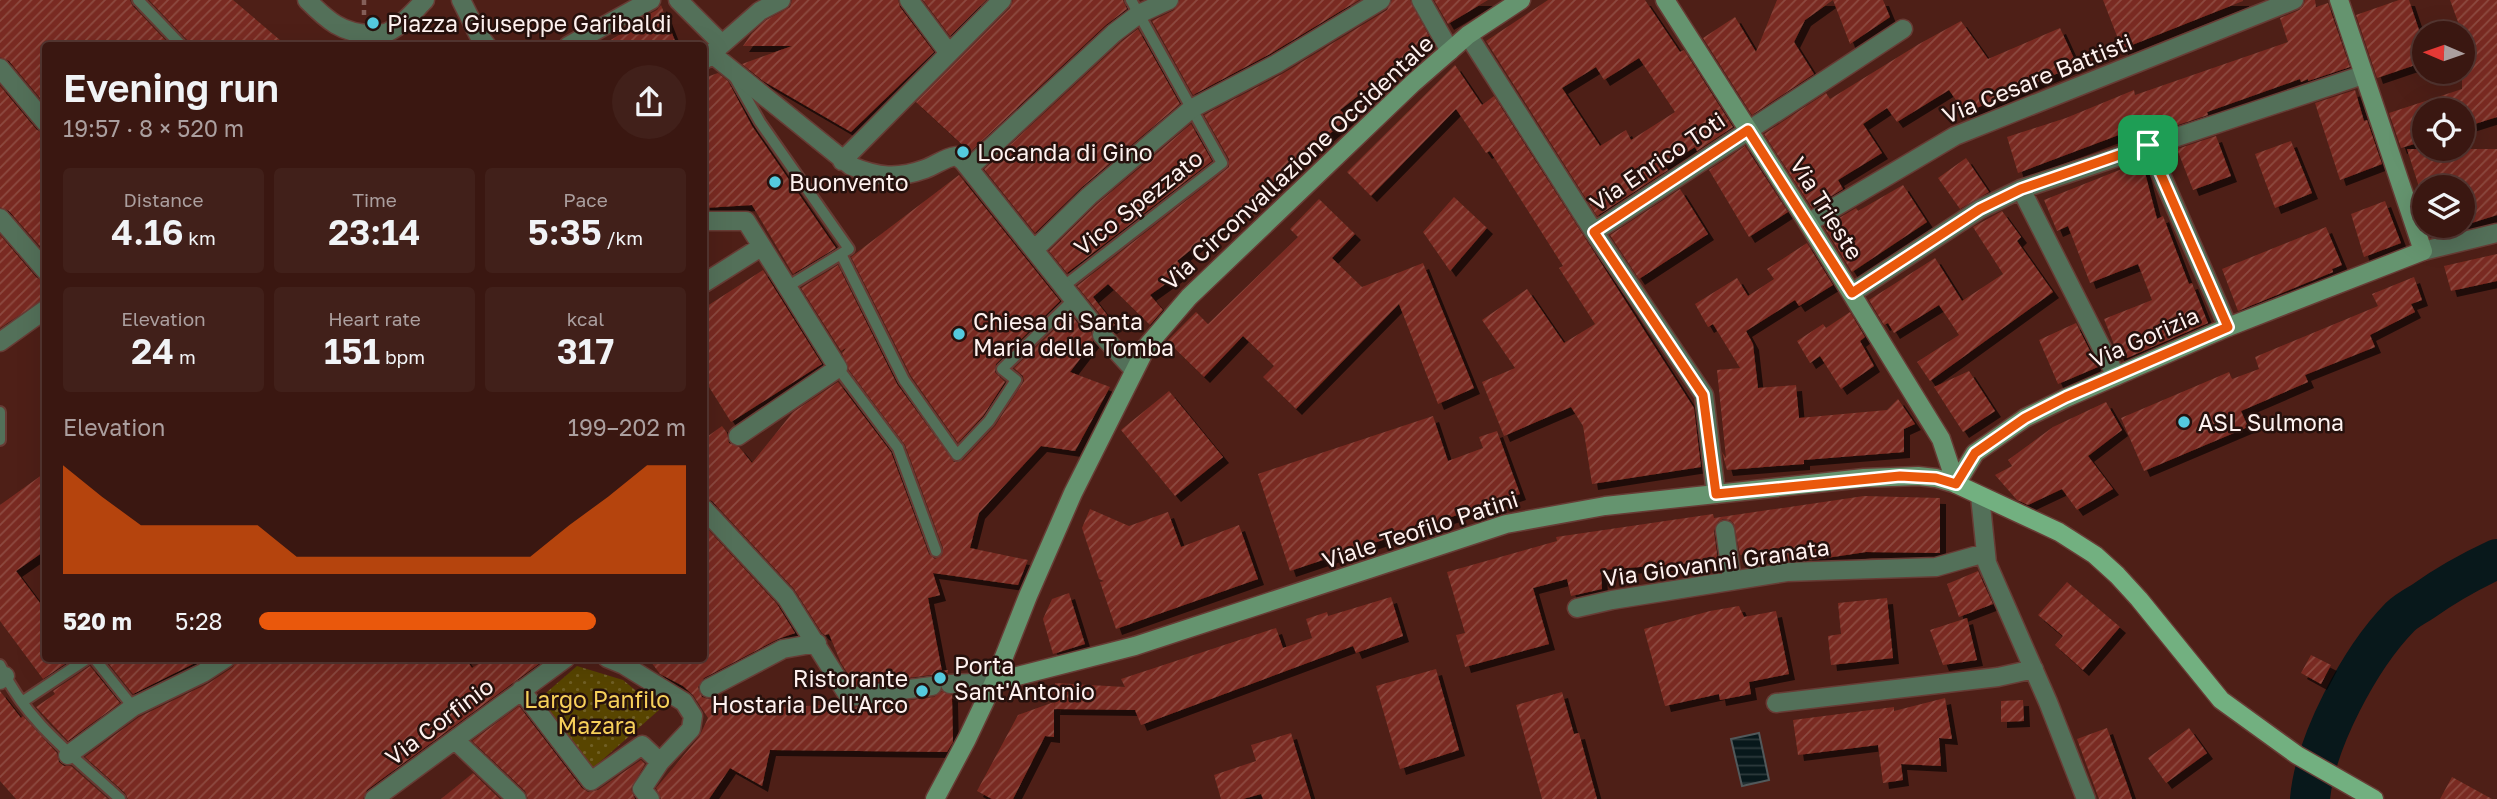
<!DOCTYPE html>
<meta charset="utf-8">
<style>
:root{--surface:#3a1711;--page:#41201a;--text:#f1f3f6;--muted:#ab9f9f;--line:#543631;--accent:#ea580c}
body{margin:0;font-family:"Golos Text",sans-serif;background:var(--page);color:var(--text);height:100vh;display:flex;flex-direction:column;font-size:26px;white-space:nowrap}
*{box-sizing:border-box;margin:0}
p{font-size:23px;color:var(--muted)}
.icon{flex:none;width:38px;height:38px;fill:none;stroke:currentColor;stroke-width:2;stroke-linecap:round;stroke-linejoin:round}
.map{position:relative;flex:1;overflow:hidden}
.panel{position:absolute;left:42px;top:42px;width:665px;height:620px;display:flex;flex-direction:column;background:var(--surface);border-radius:7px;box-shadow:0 7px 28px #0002,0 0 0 2px var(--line)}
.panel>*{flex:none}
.needle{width:46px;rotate:272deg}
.buttons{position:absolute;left:2412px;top:21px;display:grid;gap:14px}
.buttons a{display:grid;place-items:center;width:63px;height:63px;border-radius:50%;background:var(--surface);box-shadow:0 7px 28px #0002,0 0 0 2px var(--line);font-size:35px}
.pin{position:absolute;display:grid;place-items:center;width:60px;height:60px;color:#fff;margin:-30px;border-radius:14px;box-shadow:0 4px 10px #0006}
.round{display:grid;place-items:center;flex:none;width:74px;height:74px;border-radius:37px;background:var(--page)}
.headline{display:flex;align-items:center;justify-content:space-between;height:119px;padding:0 21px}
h1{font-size:38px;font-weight:600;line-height:52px}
.stats{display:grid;grid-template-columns:repeat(3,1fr);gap:10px;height:119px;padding:7px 21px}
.stats div{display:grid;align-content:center;border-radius:7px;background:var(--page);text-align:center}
.stats b{font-size:35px;font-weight:600}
.stats small{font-size:19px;font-weight:400}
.stats p{font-size:19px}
.chart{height:196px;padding:14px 21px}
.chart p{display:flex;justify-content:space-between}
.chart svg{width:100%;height:126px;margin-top:7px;fill:var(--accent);opacity:.7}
ul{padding:0 21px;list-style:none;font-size:23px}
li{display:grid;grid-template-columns:112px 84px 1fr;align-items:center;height:52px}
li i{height:18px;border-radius:9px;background:var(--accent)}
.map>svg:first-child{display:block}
.grass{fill:url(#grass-dots)}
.water{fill:url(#water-rules);stroke:#52595b;stroke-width:2}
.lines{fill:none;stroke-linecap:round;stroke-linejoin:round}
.river{stroke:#08181b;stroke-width:40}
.building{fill:url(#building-hatch);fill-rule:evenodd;filter:url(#shadow)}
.lane-casing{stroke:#673c35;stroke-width:14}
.street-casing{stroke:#673c35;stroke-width:21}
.secondary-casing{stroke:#673c35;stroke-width:21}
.primary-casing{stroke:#673c35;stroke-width:21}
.path{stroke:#845f59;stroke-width:4.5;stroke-dasharray:5 5;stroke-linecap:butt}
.lane{stroke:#537059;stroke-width:10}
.street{stroke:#537059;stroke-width:18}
.secondary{stroke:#65946f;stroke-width:18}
.primary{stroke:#72b080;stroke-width:18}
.route-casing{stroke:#fff;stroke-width:14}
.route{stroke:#ea580c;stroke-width:9}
.poi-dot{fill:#54cade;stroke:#26110d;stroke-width:2.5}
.labels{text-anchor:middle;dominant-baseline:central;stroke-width:5;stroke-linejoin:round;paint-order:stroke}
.poi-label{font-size:23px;fill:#fef1ef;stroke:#26110d;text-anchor:start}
.street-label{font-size:23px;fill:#fef1ef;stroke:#26110d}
.park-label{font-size:23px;fill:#f7d05a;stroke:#26110d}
</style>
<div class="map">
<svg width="2497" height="799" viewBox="0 0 2497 799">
<defs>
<pattern id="grass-dots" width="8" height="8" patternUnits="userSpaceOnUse" patternTransform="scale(1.75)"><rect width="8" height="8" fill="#584500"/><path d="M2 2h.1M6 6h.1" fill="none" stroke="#716026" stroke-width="1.8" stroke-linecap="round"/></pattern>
<pattern id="water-rules" width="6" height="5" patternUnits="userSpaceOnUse" patternTransform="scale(1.75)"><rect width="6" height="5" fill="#08181b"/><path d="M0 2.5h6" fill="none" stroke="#2d3a3c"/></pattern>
<pattern id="building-hatch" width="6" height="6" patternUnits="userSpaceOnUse" patternTransform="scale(1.75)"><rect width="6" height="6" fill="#792b20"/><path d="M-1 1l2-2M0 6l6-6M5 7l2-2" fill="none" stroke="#8d4a41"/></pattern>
<filter id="shadow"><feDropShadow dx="6" dy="6" stdDeviation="0" flood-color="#0009"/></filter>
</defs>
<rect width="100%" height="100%" fill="#4e1f17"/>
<!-- grass -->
<path class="grass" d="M577 666 623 680 659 710 592 769 539 699Z"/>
<!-- water -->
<path class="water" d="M1759 733 1769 780 1742 786 1731 739Z"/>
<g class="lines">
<!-- river -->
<path class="river" d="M2310 799C2315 742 2360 658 2400 617 2406 611 2415 606 2422 602 2446 585 2471 571 2497 559"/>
</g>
<!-- building -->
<path class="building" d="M0 0H130L132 5 171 46H46V105L9 61 0 57Z
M149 0H233L287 46H190L188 41Z
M792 0H898L900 7 934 52 851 132 763 81 742 64 792 46H743L752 33 766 20 790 7Z
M923 0H986L950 36Z
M1013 0H1123L1127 9 1106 25 970 152 916 102 1010 8Z
M1180 0H1359L1270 54 1193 95 1152 21 1174 10Z
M1392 0H1410L1429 36 1426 38 1428 41 1340 110 1348 118 1254 199 1177 261 1185 270 1150 295 1163 310 1150 325 1108 284 1093 297 1115 325 1111 328 1101 324 1099 313 1077 286 1229 167V159L1204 115 1282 74 1387 10Z
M1434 0H1488L1448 24Z
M1548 0H1645L1680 52 1684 50 1733 127 1697 151 1695 147 1665 166 1668 170 1597 216 1486 41ZM1639 58 1675 112 1631 140 1626 130 1600 146 1562 88 1596 67 1604 80Z
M1777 0H1833L1805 20 1794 42 1814 74 1752 115 1703 38 1735 17 1756 52Z
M1833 0H1883L1890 17 1850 44Z
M2103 0H2243V1L2122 49Z
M2305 0H2315L2316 7 2328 3 2350 67 2308 81V79L2301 82 2300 79 2207 112 2208 115 2169 128 2164 118 2018 173 2007 137 2066 118 2134 90 2135 95 2288 42 2280 18 2299 10 2303 6Z
M2399 0H2409L2424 45V62L2377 78 2356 15Z
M2450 0H2497V117L2462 128V110H2424V141L2401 148 2389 113 2462 89V33Z
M661 5 677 46H601L627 30 625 27 657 10Z
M1961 21 1988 59 2060 28 2077 65 1965 113 1949 90 1897 122 1887 108 1863 124 1882 153 1838 180 1843 189 1812 208 1764 134 1826 93 1830 99 1919 44Z
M1138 29 1180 104 1082 187 1035 233 984 169 1121 42Z
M1455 65 1482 105 1494 96 1694 408 1701 467 1592 484 1583 426 1571 407 1504 436 1482 382 1515 368 1482 320 1527 289 1564 343 1595 324 1559 268 1563 266 1490 151 1486 153 1456 109 1371 196 1347 172Z
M718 73 728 81 752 126 836 248 793 274 752 205 704 208V78Z
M0 86 37 130 46 134V253L9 211 0 207Z
M2355 90 2364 121 2367 120 2382 164 2340 180 2315 103Z
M1191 124 1212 161 1067 273 1049 251 1097 204Z
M2216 136 2231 176 2193 190 2177 149Z
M2291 141 2312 193 2275 208 2255 154Z
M1745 146 1788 212 1749 237 1709 170Z
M2407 149H2497V215L2462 226V187H2419Z
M1966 158 1989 192 1960 209 1938 178Z
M2142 161 2157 219 2163 216 2189 284 2192 283 2208 323 2127 358 2126 354 2119 357 2104 319 2152 300 2138 264 2090 283 2068 226 2057 231 2044 200Z
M959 175 1060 301 996 364 995 372 1005 382 983 416 958 443 911 376 851 257Z
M1903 185 1927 222 1852 272 1824 227 1856 208 1858 211Z
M1680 189 1708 234 1639 279 1610 235Z
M1454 197 1487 228 1450 271 1423 232Z
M1319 199 1355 234 1332 258 1362 287 1423 263 1474 388 1438 404 1399 304 1296 409 1263 377 1274 366 1243 336 1204 377 1167 341 1196 312 1208 324 1298 237 1290 229Z
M2385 201 2401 243 2364 257 2351 214Z
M2002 211 2021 237 2017 241 2053 292 1930 381 1917 362 1959 335 1939 305 1894 333 1888 323 1884 325 1869 300 1935 258 1962 301 2003 274 1973 227Z
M2326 227 2342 265 2332 269 2333 272 2238 311 2222 269Z
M0 235 37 278 46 282V298L0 328Z
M1807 243 1833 285 1799 306 1795 300 1746 331 1753 344 1758 388 1796 385 1799 418 1887 410 1898 399 1915 424 1904 429V452L1804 460V464L1727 470 1722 452 1726 458 1717 370 1740 368 1713 324 1708 327 1695 304 1737 278 1748 296 1774 279 1767 269Z
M2497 254V281L2451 291 2444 266Z
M838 265 897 384 954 462 963 460 995 426 1024 381 1023 376 1014 368 1070 314 1082 328 1091 331 1093 342 1070 372 1110 387 1075 451 1041 446 979 513 970 548 1028 560 1018 585 933 573 940 595 928 598 942 671 948 670V673L940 678 931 675 855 685 841 663 829 634 825 635 822 633 794 589 712 501 704 498V439L722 426 727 433 729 443 739 447 752 463 793 412 838 382 891 452 929 554 935 559 942 555 943 548 905 445 849 370 842 353 846 348 841 351 801 288Z
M763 270 822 364 731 422 704 379V308Z
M2414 277 2422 300 2411 304 2415 312 2370 335 2375 347 2305 375 2308 382 2241 411 2248 427 2144 471 2121 418 2229 372 2232 379 2259 369 2255 357 2378 306 2372 294Z
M1850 312 1865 337 1860 341 1874 366 1841 389 1820 356 1810 363 1797 341 1823 324 1826 328Z
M2076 323 2098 367 2058 384 2039 340Z
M1969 371 1995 411 1963 432 1934 387Z
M1169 391 1223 457 1175 496 1121 430Z
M2106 402 2122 430 2088 456 2113 489 2077 510 2062 489 2028 505 2017 500 1995 475 2012 466 2008 460 2053 427Z
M1433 416 1448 461 1483 448 1479 437 1497 431 1520 494 1290 571 1258 474Z
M46 472V550L16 571 46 611V658H74L43 679 0 621V505Z
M1864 496 1940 498V553L1866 552 1813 560 1787 561 1785 547 1740 555 1734 524 1730 520 1723 519 1718 522 1714 531 1718 561 1601 570 1602 589 1571 596 1567 579 1533 588 1549 644 1465 667 1456 635 1465 633 1447 572 1557 541 1556 537 1713 514 1714 518Z
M1090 509 1129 526 1168 512 1181 547 1239 525 1258 579 1116 629 1100 582 1104 581 1099 579 1082 528Z
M704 525 777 604 795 633 778 639 704 678 698 687 702 697 709 699 715 698 716 700 740 710 840 704 850 708 934 697 942 691 952 695V698L953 742 947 752 770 750 762 786 730 768 709 799H661L656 788 699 737 708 718 693 695 683 686 660 674 648 658H704Z
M1978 571 1993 604 1959 617 1947 584Z
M2067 582 2120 627 2083 670 2055 645 2063 636 2038 615Z
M1069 593 1085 644 1053 654 1043 619 1052 599Z
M1391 597 1403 636 1356 653 1353 646 1141 725 1135 710 1054 709 1055 683 1125 687 1121 679 1276 628 1283 648 1312 638 1306 619 1327 612 1328 616Z
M1887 598 1893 658 1831 665 1828 636 1841 634 1838 603Z
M1739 606 1744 617 1776 611 1789 674 1749 682 1751 694 1720 700 1719 694 1665 706 1644 629 1710 611Z
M1967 618 1977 660 1943 665 1930 630Z
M2311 655 2331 665 2321 684 2301 673Z
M104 658H205L133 694Z
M237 658H465L472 668 488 658H547L367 790 363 799H128L125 793 85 757 139 717 209 683 233 667Z
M90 666 120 703 68 741 36 707 55 694 53 691Z
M1436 669 1459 750 1400 769 1376 686Z
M0 691 21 718 23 716 57 753 59 762 64 766H71L108 799H16L0 781Z
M1562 692 1574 734 1579 733 1597 799H1542L1516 705Z
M1945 698 1952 739 1939 738 1941 766 1901 764 1903 780 1883 783 1878 745 1798 755 1793 720 1894 707V711Z
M2023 700 2024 721 2001 722V701Z
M1054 702V737L1045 736 1013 799H992L977 791 1018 715Z
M519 706 582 788 588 792 598 790 641 760 645 764 631 789 635 799H528L525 791 472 741Z
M2107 728 2128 787 2132 799H2099L2077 739Z
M2189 728 2207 753 2166 783 2148 758Z
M1291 733 1311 799H1263L1261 794 1243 799H1221L1214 775 1256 761 1251 745Z
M473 773 500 799H441Z
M2452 777 2492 799H2440Z"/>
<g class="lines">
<defs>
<path id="lane" d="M138 0 182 46
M735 78 760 122 849 249 787 287
M841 254 904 380 957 455 989 421 1016 380 1002 369 1074 299
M1064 286 1222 163 1131 0
M838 368 898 448 936 551
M0 412V440
M94 658 133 707
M0 665C26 722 75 757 120 799
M22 702 88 658"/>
<path id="street" d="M307 0C327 20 342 34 372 34 377 33 383 34 388 32 403 25 414 11 425 0
M461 0 478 34 487 46
M678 0 722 44
M909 0 948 52
M1421 0 1450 51
M1468 35 1594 232 1704 395 1716 494
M568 46 651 0
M712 54 851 166C878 177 897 179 925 169 936 165 944 158 956 156L963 161 1090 320
M704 60 760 11 781 0
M0 68 46 123
M2148 145 2228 327
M842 161 1002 0
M969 168 1114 33 1139 14 1169 0
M2021 189 2116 376
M0 218 46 271
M704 221H746L838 368 738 436
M1808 223 1955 136 2294 0
M1594 232 1903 29
M1035 249 1089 196 1191 109 1276 64 1381 0
M2423 251 2497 233
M704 283 761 247
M1852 293 1980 209 2021 189 2363 75
M1102 335 1133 369
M0 342 46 309
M1980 496 1987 563 2048 702 2086 799
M704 509 786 597 849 697 932 686
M1725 530 1732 580
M1577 608 1612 600 1787 572 1936 567 1985 553
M0 680 5 676
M950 684 994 682
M709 688 783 649 817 643
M521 690 591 781 642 745 660 762 691 729 693 716 684 702 624 665 607 658
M1776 703 1998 677 2034 669
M455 740 517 799
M68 755 133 707 203 673 226 658
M374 799 566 658
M650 799 642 789 660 762"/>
<path id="secondary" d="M1665 0 1808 223 1941 439 1956 484
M1956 484 1975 453 2025 418 2066 398 2228 327 2423 251 2339 0
M994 682 1135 646 1506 524 1605 506 1864 478 1918 476 1936 478 1956 484
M935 799 967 739 994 682 1028 596 1073 493 1147 346 1189 297 1413 83 1468 35 1521 0"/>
<path id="primary" d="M1956 484 2059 532 2095 555 2117 575 2139 599 2221 700 2297 755 2374 799"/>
</defs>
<!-- lane casing -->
<use href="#lane" class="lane-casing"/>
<!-- street casing -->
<use href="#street" class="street-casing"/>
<!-- secondary casing -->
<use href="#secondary" class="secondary-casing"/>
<!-- primary casing -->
<use href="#primary" class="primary-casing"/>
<!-- path -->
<path class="path" d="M364 0V17"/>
<!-- lane -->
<use href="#lane" class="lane"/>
<!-- street -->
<use href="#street" class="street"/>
<!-- secondary -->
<use href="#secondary" class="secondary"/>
<!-- primary -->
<use href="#primary" class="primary"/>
</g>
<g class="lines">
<defs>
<path id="route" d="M1748 130 1852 293 1980 209 2021 189 2148 145 2228 327 2066 397 2025 418 1975 453 1956 484 1936 478 1900 476 1716 494 1703 395 1594 232Z"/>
</defs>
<!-- route casing -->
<use href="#route" class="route-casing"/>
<!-- route -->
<use href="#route" class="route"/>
</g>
<!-- markers -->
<g class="poi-dot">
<circle cx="373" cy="23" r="7"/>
<circle cx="963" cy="152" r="7"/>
<circle cx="775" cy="182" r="7"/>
<circle cx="959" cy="334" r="7"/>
<circle cx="2184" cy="422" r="7"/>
<circle cx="940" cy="678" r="7"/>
<circle cx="922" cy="691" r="7"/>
</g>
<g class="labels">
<!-- poi labels -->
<g class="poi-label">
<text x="387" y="23">Piazza Giuseppe Garibaldi</text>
<text x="977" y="152">Locanda di Gino</text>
<text x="789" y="182">Buonvento</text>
<text x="973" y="321">Chiesa di Santa<tspan x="973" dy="26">Maria della Tomba</tspan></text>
<text x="2198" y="422">ASL Sulmona</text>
<text x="954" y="665">Porta<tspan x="954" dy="26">Sant'Antonio</tspan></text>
<text x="908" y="678" text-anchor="end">Ristorante<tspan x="908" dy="26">Hostaria Dell'Arco</tspan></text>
</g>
<!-- street labels -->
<g class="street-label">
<text transform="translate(2037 78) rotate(-22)">Via Cesare Battisti</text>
<text transform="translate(1657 161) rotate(-34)">Via Enrico Toti</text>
<text transform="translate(1297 162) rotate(-43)">Via Circonvallazione Occidentale</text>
<text transform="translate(1138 202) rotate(-38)">Vico Spezzato</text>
<text transform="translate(1827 208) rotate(58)">Via Trieste</text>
<text transform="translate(2144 337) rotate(-24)">Via Gorizia</text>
<text transform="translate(1420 529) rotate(-18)">Viale Teofilo Patini</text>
<text transform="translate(1716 562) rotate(-8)">Via Giovanni Granata</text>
<text transform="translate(439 721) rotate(-37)">Via Corfinio</text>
</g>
<!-- park labels -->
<g class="park-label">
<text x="597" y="699">Largo Panfilo<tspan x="597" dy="26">Mazara</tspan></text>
</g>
</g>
</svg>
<div class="buttons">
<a><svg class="needle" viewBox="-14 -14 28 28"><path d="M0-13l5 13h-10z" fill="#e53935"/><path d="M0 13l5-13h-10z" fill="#ab9f9f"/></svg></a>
<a><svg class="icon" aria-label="locate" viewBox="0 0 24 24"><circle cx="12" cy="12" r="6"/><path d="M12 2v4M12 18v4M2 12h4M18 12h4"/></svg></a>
<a><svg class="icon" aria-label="layers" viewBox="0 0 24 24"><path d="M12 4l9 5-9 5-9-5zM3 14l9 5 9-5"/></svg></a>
</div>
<div class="pin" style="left:2148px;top:145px;background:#1e9e55"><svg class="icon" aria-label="arrive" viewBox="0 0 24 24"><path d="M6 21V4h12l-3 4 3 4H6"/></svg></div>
<section class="panel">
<div class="headline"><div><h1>Evening run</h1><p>19:57 · 8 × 520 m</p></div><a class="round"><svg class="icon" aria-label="share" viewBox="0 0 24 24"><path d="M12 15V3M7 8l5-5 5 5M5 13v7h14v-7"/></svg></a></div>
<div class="stats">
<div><p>Distance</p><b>4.16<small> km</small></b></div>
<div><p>Time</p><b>23:14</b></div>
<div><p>Pace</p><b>5:35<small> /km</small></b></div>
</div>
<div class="stats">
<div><p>Elevation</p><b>24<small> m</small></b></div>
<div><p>Heart rate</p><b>151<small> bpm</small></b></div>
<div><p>kcal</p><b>317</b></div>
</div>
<div class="chart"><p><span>Elevation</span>199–202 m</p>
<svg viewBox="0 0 160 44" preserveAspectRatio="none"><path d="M0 44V6L10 17L20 27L30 27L40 27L50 27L60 38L70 38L80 38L90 38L100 38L110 38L120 38L130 27L140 17L150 6L160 6V44z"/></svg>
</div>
<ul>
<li><b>520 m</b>5:28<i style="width:79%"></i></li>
</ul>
</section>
</div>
